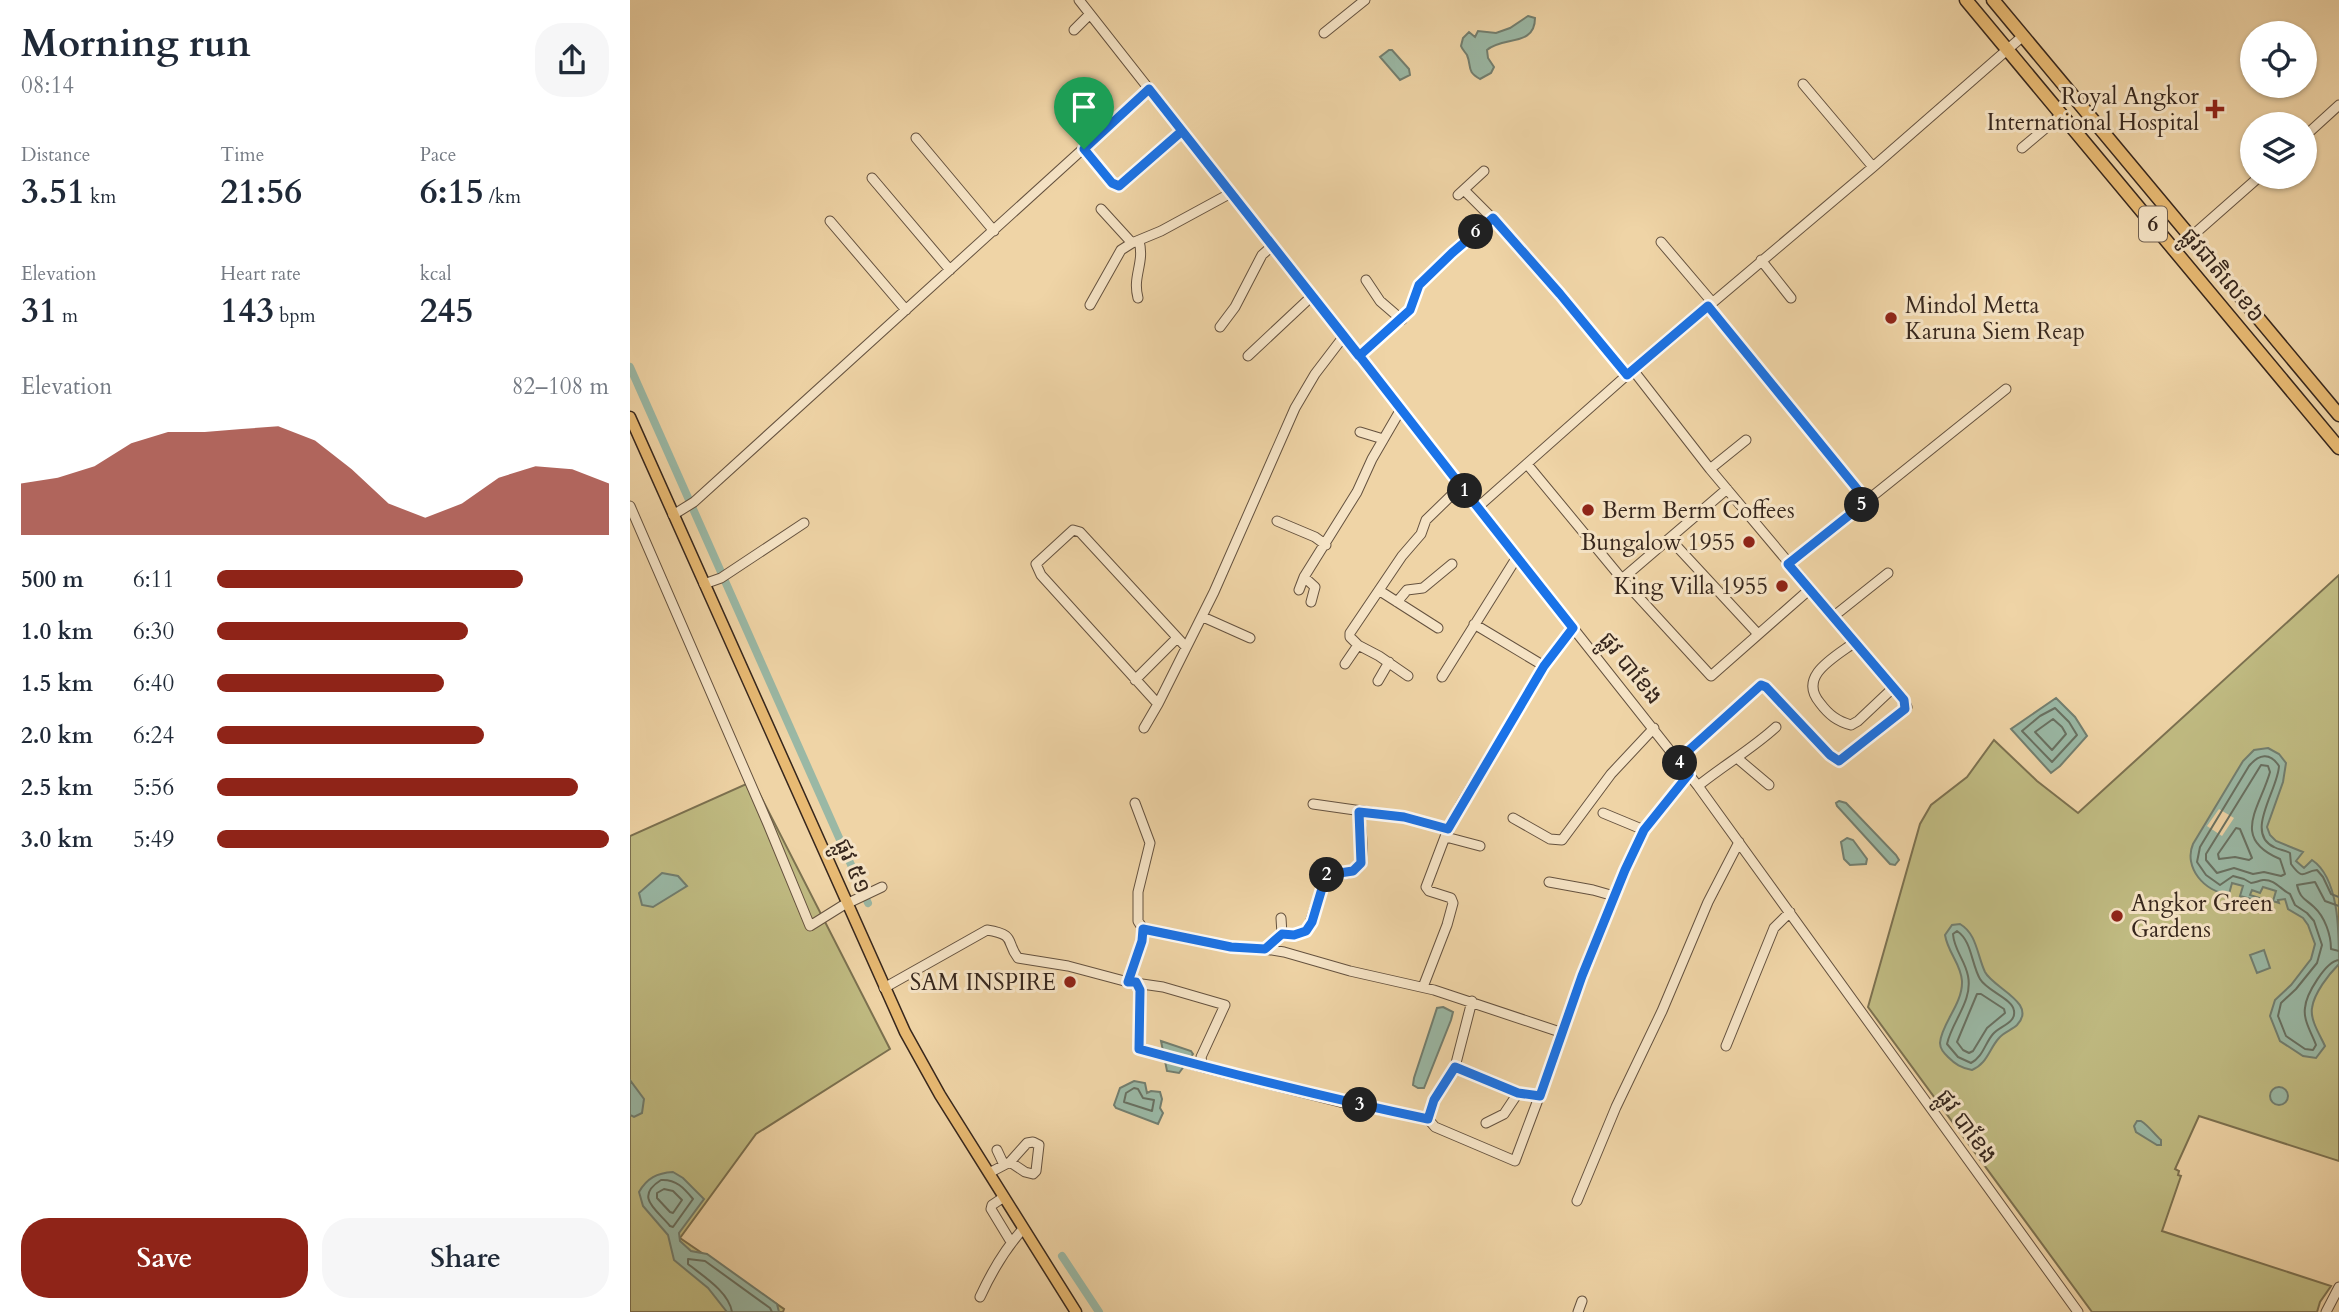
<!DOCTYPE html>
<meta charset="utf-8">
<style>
:root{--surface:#fff;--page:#f6f6f7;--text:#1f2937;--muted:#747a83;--accent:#8f2418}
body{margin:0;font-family:Cardo,"Noto Sans Khmer",serif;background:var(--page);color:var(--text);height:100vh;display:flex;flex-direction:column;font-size:26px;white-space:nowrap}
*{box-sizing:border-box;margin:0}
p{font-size:23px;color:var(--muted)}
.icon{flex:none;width:38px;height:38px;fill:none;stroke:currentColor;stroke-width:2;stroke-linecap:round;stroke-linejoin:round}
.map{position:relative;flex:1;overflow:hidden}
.drawer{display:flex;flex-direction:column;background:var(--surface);width:630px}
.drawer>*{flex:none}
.fabs{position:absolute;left:1610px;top:21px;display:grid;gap:14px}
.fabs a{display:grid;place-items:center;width:77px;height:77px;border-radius:50%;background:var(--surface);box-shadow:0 2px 5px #0004;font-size:35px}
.pin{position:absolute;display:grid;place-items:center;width:60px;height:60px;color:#fff;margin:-72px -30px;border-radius:50% 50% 50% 0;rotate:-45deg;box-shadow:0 0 7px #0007}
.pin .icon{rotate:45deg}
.km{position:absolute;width:35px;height:35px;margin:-18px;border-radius:50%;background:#222;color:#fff;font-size:19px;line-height:35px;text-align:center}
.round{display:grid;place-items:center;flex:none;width:74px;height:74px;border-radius:28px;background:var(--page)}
.summary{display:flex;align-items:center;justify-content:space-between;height:119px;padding:0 21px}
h1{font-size:38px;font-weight:800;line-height:52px}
.stats{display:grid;grid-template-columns:repeat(3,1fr);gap:10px;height:119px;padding:7px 21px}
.stats div{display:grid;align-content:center}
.stats b{font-size:35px;font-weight:800}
.stats small{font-size:19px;font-weight:400}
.stats p{font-size:19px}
.chart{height:196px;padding:14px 21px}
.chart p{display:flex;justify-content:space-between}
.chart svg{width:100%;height:126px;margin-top:7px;fill:var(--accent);opacity:.7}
.cta{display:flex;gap:14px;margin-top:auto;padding:14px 21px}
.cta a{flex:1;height:80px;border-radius:28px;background:var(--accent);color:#fff;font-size:28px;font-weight:800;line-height:80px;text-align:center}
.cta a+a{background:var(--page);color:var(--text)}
ul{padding:0 21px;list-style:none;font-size:23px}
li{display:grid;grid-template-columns:112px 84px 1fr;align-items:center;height:52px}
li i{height:18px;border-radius:9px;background:var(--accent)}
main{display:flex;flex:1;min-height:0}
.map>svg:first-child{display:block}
.green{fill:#c0bb82;stroke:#7c7150;stroke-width:2}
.water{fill:#9ab8a5;stroke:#727e6f;stroke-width:2}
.pier{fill:#efd4a6}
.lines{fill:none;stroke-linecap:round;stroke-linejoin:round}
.shore{stroke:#687061;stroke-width:2}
.canal{stroke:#9ab8a5;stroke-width:8}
.minor-casing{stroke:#65523f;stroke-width:11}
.major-casing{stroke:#37271d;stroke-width:13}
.highway-casing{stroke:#37271d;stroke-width:15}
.minor{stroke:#f5e3c5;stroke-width:9}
.major{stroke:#e8ba73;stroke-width:10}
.highway{stroke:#e8ba73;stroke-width:12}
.route-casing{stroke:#fff;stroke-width:14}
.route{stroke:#1a73e8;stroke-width:9}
.poi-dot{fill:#8f2418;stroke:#f5e3c5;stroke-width:2.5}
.labels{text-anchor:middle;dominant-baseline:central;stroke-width:6;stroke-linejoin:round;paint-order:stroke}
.shield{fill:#f5e3c5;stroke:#705f4f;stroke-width:2}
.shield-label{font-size:21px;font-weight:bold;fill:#37271d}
.poi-label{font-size:23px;fill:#37271d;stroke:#f5e3c5;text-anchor:end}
.street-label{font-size:23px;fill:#37271d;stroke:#f5e3c5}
</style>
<main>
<section class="drawer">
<div class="summary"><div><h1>Morning run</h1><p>08:14</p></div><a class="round"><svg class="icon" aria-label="share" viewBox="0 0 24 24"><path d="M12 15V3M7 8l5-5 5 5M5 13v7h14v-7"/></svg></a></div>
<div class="stats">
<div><p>Distance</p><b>3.51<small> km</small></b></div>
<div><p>Time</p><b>21:56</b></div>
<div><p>Pace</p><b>6:15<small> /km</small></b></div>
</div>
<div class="stats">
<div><p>Elevation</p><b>31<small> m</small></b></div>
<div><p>Heart rate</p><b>143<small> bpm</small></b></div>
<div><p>kcal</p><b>245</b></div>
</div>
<div class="chart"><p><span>Elevation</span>82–108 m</p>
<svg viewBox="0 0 160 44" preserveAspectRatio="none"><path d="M0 44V26L10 24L20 20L30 12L40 8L50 8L60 7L70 6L80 11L90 21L100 33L110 38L120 33L130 24L140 20L150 21L160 26V44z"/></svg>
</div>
<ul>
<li><b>500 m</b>6:11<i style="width:78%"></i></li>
<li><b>1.0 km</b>6:30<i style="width:64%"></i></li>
<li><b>1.5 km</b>6:40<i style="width:58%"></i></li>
<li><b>2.0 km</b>6:24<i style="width:68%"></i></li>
<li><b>2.5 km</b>5:56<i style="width:92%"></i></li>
<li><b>3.0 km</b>5:49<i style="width:100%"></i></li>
</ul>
<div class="cta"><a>Save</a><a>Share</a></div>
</section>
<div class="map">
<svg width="1709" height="1312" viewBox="0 0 1709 1312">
<rect width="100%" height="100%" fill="#efd4a6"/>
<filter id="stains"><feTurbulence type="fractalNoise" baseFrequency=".00286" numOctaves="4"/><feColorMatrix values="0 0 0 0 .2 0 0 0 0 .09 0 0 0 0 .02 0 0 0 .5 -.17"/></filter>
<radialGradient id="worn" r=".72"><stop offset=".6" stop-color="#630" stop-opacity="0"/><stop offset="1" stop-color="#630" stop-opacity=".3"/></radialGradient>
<!-- green -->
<path class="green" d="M1709 575V1161L1569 1116 1545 1169 1549 1171 1548 1175 1551 1176 1532 1231 1701 1286 1690 1302 1687 1312H1462L1238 1007 1290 824 1301 805 1337 777 1364 740 1407 781 1448 813Z
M123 781 260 1049 126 1134 50 1238 154 1309 153 1312H0V836Z"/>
<!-- water -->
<path class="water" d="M898 16 905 18C905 47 873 36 857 50L858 58 864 67 861 73 850 79C836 71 842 67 837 55 835 52 832 49 831 46L833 38 839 32 845 37 848 31 866 33 880 28Z
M759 50H762L779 69 780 75 770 80 750 57Z
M1426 698 1445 717 1457 736 1430 766 1421 773 1381 729Z
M1638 748 1649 754 1656 763 1653 782 1637 827 1640 835 1646 841 1673 852 1666 861 1674 868 1682 860C1709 878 1709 931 1709 964 1699 974 1684 993 1682 1008 1680 1020 1690 1035 1695 1046L1686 1058 1673 1056 1650 1041 1640 1016 1645 1000 1661 985 1681 959 1685 944 1678 925 1673 918 1658 909 1655 899 1648 900 1649 903 1643 901 1646 891 1633 887 1630 893 1622 890 1620 895 1629 898 1628 901 1610 896 1613 886 1602 883 1599 894C1575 893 1553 867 1563 844L1613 761 1624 750Z
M1209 801 1216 803 1266 855 1269 860 1265 865 1260 864 1207 806 1206 803Z
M1217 838 1223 840 1237 859 1236 864 1220 865 1214 859 1211 842Z
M32 873 48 876 57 886 23 907 12 905 9 893Z
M1330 924C1347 934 1347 955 1355 972 1363 988 1408 1003 1387 1025 1382 1030 1374 1032 1369 1038 1359 1049 1357 1064 1342 1070 1331 1068 1325 1064 1318 1057 1314 1053 1310 1049 1310 1043 1311 1024 1333 1004 1332 981 1331 964 1318 953 1315 935L1322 925Z
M1634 950 1640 968 1627 973 1620 955Z
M813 1007 823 1012 821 1020 794 1088H788L783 1085 784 1078 807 1008Z
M531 1041 561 1051 563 1054 549 1073 537 1071Z
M0 1080 14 1099 12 1113 4 1117 0 1115Z
M504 1081 515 1083 517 1093 521 1091 530 1092 532 1099 530 1108 533 1113 528 1124 486 1108 484 1105 490 1088Z
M1640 1096a9 9 0 1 1 18 0a9 9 0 1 1-18 0Z
M1507 1121H1511C1519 1126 1524 1134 1531 1140V1145H1527L1506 1132 1504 1126Z
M43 1172 53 1178 74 1199 49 1233 50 1241 61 1251 77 1254 147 1304 149 1312H97L78 1288 44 1260 38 1235 13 1206 9 1192C17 1178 27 1173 43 1172Z"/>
<!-- pier -->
<path class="pier" d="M1589 809 1604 818 1592 836 1577 826Z"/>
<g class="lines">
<!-- shore -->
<path class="shore" d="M1425 708 1439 722 1447 735 1422 762 1392 731 1410 716Z
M1423 719 1432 727 1436 734 1422 750 1405 732Z
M1631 765 1638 766 1640 772C1630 808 1600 838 1650 859L1655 874 1651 876 1634 872 1623 874 1604 868 1587 873 1576 860V854Z
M1606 828 1610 829 1622 858 1619 860 1605 857 1589 859 1588 854Z
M1709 897 1701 894 1693 877 1687 870C1673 871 1674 882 1661 864L1660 853C1655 850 1649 850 1644 847 1614 833 1648 790 1649 766 1640 752 1629 754 1619 766L1570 847 1567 862 1576 875 1590 885 1603 876 1614 879 1621 883C1625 883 1628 881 1633 880 1645 879 1651 890 1660 894L1665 905 1677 913 1684 921 1692 945 1687 963 1666 989 1651 1003 1648 1016 1656 1036 1675 1049 1683 1050 1686 1045C1682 1034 1673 1020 1675 1008 1676 994 1696 961 1709 960
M1709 906 1695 901 1685 882 1667 885C1670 898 1674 898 1684 907 1695 917 1701 935 1701 949L1709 951
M1327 931C1342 941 1341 963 1350 979 1357 991 1383 999 1384 1011 1386 1023 1370 1026 1363 1034 1355 1043 1353 1057 1341 1063L1328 1057 1317 1044C1322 1021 1343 1001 1338 976 1335 960 1324 950 1323 934Z
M1347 994H1351L1374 1009 1375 1013 1357 1028 1343 1051 1339 1053 1333 1050 1327 1042Z
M504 1088 508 1089 513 1098 524 1100 522 1111 494 1102 496 1093Z
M31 1180C46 1179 54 1188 63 1199L43 1227 40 1226C26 1209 4 1197 31 1180Z
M34 1189 43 1191 52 1200 43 1213 40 1212 27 1198V1193Z
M102 1312C99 1292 73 1276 58 1264V1259L75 1261 140 1308 142 1312"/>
<!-- canal -->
<path class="canal" d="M0 367 238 903
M432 1256 469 1312"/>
<defs>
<path id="minor" d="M449 0 943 628 1068 786 1448 1312
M444 30 460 14
M694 33 735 0
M1173 84 1243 167
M1675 136 1709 105
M286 138 364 231
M1392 148 1431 115
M455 149 482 183 489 186 552 131
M242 178 320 270
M834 190 880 236 997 375
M828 195 854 171
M471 209 502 243
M200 221 276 310
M1031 242 1082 302
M1545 251 1629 177
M1131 260 1161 298
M736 280 750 301 772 320
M508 298C502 276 515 263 509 241
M460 305 491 250 502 243 531 231 601 193
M1078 306 1237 501
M590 327 605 307 632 255 642 246
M618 356 682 296
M729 356 780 310 789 285 822 253 863 218
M1003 370 1080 469 1274 700 1277 707 1209 761 1200 755 1136 687 1131 685 1048 760
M730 432 753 439
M897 464 992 579 1081 676 1180 589
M1080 469 1116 440
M0 506 138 824 180 926 212 906 252 887
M848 507 997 375 1243 167 1393 36
M43 515 64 502 519 89
M647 521 685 537 696 545
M1040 539 1128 634
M1158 564 1376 389
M674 577 685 587 681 602
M992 579 1097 489
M74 584 91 578 174 523
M669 590 674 577 727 492 742 459 771 409
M750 591 808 628
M767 602 777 590 793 588 822 564
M1204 616 1258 573
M573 617 620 638
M844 624 914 666
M1225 642C1205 657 1167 676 1190 703 1199 715 1207 721 1221 725L1228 721 1263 688
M715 664 728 645
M778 676 749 656 728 645 720 637V633L772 556 791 534 796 520 831 486
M812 677 887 557
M505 680 547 638
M748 681 759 662
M528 704 411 575 406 564 443 530 450 532 556 647
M514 728 528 704 584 592 665 408 685 374 714 336
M1107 758 1139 785
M1068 786C1094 765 1122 749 1146 727
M683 804 774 817 818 829
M973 813 1014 830
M883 818 920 839 932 840 981 774 1024 728
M816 837 850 846
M919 882 963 890 984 896
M513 929 601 947 635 949 654 952 720 971 804 990 933 1033
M652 934 664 935 678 929 696 875C704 874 716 875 724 871 738 864 730 826 729 812
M635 949 652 934 651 918
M498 982 533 987 595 1005 571 1057 572 1063 575 1068 710 1102 798 1119 805 1127 885 1161 933 1033 952 976 995 870 1014 830 1059 774
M506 982 510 990 509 1049 575 1068
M793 987 817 925 823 903 821 898 799 891 796 887 818 829 831 804 914 666 943 628
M254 988 357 930C387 935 375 941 388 958L438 966 498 982 513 938V929L508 921V892L520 843 505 803
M1096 1046 1144 928 1160 912
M825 1067 888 1093 910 1096
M798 1119 805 1100 825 1067 842 1001
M856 1123 874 1114 888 1093
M367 1150 374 1165
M359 1173 380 1162 397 1143 403 1142 409 1145 406 1171 403 1174 395 1172 380 1162
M374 1197 362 1205 361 1209 381 1242
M947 1201 986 1107 1032 1011 1078 902 1109 842
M350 1297C362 1271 374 1250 393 1229
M948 1312 952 1301
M1696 1312 1709 1287"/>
<path id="major" d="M0 417 275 1032 310 1095 446 1312"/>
<path id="highway" d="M1336 0 1709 448
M1363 0 1709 415"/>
</defs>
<!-- minor casing -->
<use href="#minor" class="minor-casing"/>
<!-- major casing -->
<use href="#major" class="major-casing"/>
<!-- highway casing -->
<use href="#highway" class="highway-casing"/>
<!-- minor -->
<use href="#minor" class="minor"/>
<!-- major -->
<use href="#major" class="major"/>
<!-- highway -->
<use href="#highway" class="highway"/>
</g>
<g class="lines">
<defs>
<path id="route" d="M454 149 482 183 489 186 552 131 714 336C790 434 866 531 943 628L914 666 818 829 774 817 729 812 731 863 723 871 696 875 682 922 676 931 664 935 652 934 635 949 601 947 513 929 512 941 498 982H506L510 990 509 1049C605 1075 701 1099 798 1119L804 1100 825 1067 888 1093 910 1096 952 976 995 870 1014 830 1059 774 1048 760 1131 685 1136 687 1200 755 1209 761 1275 709 1274 700 1158 564 1237 501 1078 306 997 375 930 294 863 218 822 253 789 285 780 310 729 356C660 267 589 178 519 89L454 149"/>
</defs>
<!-- route casing -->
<use href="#route" class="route-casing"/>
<!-- route -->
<use href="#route" class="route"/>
</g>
<!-- markers -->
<g class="poi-dot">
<path d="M1581.5 98.5h7v7h7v7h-7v7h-7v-7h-7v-7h7z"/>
<circle cx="1261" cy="318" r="7"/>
<circle cx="958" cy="510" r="7"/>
<circle cx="1119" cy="542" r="7"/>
<circle cx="1152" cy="586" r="7"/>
<circle cx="1487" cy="916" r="7"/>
<circle cx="440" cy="982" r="7"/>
</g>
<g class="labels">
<!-- shield labels -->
<rect class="shield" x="1509" y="206.5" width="28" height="35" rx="5"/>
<g class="shield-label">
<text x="1523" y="224">6</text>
</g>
<!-- poi labels -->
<g class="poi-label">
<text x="1569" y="96">Royal Angkor<tspan x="1569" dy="26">International Hospital</tspan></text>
<text x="1275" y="305" text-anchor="start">Mindol Metta<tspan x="1275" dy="26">Karuna Siem Reap</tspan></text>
<text x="972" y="510" text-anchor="start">Berm Berm Coffees</text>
<text x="1105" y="542">Bungalow 1955</text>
<text x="1138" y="586">King Villa 1955</text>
<text x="1501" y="903" text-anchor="start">Angkor Green<tspan x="1501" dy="26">Gardens</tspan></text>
<text x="426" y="982">SAM INSPIRE</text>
</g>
<!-- street labels -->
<g class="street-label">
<text transform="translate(1593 275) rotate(50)">ផ្លូវជាតិលេខ៦</text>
<text transform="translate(1001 668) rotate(51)">ផ្លូវ បាខែង</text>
<text transform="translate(223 866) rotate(66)">ផ្លូវ ៥១</text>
<text transform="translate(1337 1126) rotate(54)">ផ្លូវ បាខែង</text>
</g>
</g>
<rect width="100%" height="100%" filter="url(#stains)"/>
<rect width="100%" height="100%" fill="url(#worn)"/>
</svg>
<div class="fabs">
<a><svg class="icon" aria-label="locate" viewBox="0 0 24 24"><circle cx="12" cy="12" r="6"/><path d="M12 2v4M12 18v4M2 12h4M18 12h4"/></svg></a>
<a><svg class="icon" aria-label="layers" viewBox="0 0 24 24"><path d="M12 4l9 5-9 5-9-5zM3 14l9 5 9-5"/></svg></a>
</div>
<div class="pin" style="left:454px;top:149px;background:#1e9e55"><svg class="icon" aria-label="arrive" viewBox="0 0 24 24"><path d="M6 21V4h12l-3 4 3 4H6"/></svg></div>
<b class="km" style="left:835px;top:491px">1</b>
<b class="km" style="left:697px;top:875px">2</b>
<b class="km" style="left:730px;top:1105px">3</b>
<b class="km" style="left:1050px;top:763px">4</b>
<b class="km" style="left:1232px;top:505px">5</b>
<b class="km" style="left:846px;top:232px">6</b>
</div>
</main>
